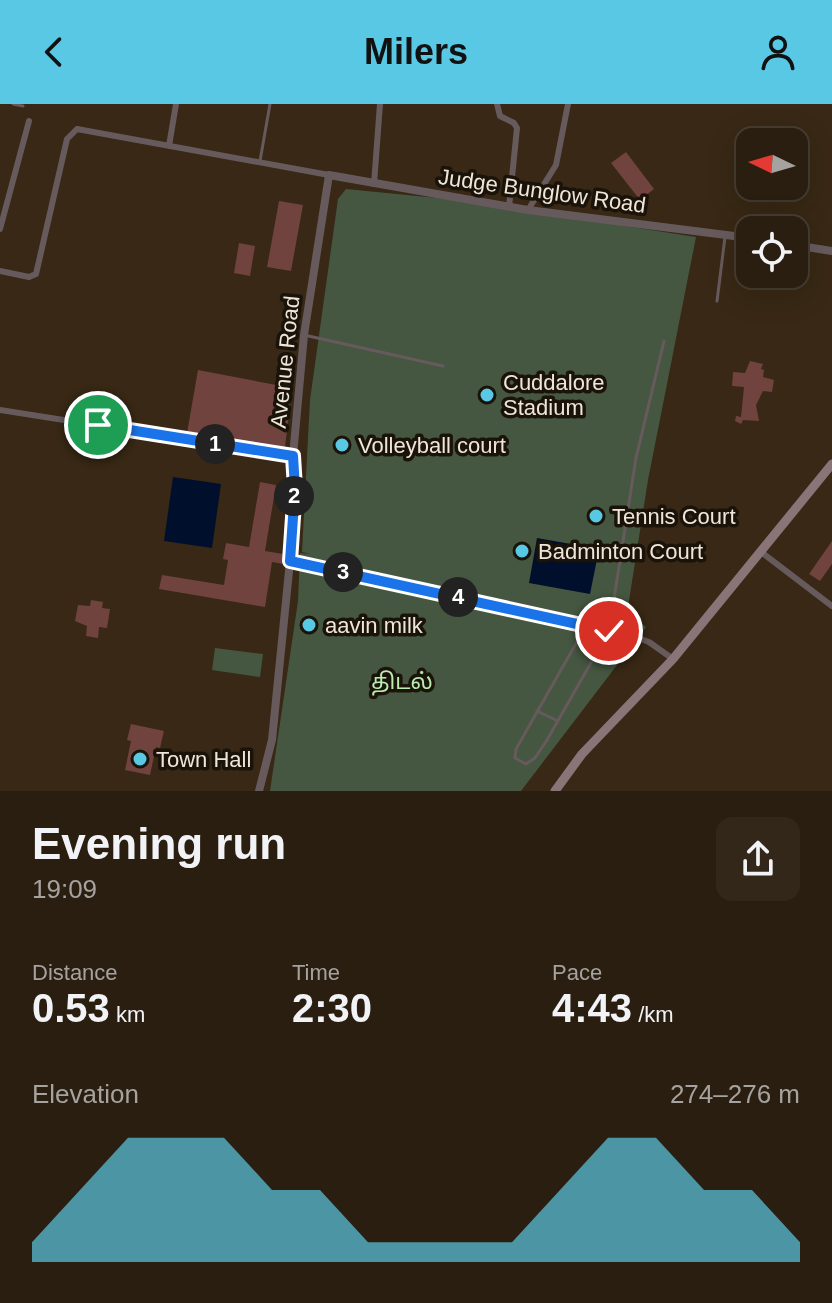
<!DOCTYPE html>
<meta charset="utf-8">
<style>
:root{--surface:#2a1e10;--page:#322719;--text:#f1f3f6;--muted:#a5a29f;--line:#463c30;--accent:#59c8e4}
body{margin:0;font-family:Arial,"Noto Sans Tamil",sans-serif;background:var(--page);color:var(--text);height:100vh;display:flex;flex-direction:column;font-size:30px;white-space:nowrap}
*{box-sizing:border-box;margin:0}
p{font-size:26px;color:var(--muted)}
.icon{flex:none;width:44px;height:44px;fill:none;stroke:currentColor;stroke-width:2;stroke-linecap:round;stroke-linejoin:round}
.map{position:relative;height:687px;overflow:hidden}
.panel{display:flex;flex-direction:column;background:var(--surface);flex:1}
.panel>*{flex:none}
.needle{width:52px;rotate:275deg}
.fabs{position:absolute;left:736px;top:24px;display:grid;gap:16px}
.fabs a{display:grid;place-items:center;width:72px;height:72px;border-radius:16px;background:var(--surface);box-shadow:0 8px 32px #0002,0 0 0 2px var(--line);font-size:40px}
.pin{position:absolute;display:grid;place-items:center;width:68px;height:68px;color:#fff;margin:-34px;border:4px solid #fff;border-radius:50%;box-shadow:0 2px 8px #0007}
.km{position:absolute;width:40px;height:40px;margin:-20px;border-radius:50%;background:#222;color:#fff;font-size:22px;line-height:40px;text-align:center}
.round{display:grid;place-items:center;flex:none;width:84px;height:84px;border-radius:16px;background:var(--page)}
.summary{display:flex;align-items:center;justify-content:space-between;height:136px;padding:0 32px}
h1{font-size:44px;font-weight:700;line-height:60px}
.stats{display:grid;grid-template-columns:repeat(3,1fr);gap:12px;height:136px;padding:8px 32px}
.stats div{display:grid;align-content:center}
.stats b{font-size:40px;font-weight:700}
.stats small{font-size:22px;font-weight:400}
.stats p{font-size:22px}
.chart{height:224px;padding:16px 32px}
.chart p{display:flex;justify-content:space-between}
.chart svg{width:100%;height:144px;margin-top:8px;fill:var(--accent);opacity:.7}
header{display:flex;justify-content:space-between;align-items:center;height:104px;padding:0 32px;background:var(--accent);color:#111;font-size:36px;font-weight:700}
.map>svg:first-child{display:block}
.green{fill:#455741}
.water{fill:#000f2b}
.building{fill:#70433e}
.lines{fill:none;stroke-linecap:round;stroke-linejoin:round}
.service{stroke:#675a5c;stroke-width:3}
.minor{stroke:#675a5c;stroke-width:6}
.tertiary{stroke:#675a5c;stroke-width:8}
.secondary{stroke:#897477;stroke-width:9}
.route-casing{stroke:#fff;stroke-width:16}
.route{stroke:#1a73e8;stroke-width:10}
.poi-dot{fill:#59c8e4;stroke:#1a130a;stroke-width:3}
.labels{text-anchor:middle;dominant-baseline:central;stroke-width:7;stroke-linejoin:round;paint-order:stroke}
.street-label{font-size:22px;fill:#f0e5d9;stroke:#1a130a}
.poi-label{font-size:22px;fill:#f0e5d9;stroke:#1a130a;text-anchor:start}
.park-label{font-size:22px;fill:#bbebb0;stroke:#1a130a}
</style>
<header><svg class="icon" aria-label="back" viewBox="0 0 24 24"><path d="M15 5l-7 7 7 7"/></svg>Milers<svg class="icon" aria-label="person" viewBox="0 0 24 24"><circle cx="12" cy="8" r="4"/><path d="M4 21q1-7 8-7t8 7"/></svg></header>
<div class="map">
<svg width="832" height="687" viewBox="0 0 832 687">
<rect width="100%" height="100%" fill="#382815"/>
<!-- green -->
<path class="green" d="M346 85 458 96 696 133 648 376 628 503 620 504 646 523 521 687H270L298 497 300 449 310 450 302 448 310 296 338 95Z
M215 544 263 550 260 573 212 566Z"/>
<!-- water -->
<path class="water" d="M173 373 221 380 212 444 164 437Z
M537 434 599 445 590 490 529 479Z"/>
<!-- building -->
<path class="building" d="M626 48 654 85 640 96 611 59Z
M279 97 303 101 291 167 267 163Z
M239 139 255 142 250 172 234 169Z
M750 257 763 260 761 265 764 266 763 273 774 276 772 288 763 287 756 301 759 317 743 316 741 320 735 317 736 312 741 313 744 283 732 282 733 268 745 269Z
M198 266 292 284 285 343 187 329Z
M260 378 276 381 265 447 283 450V460L272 458 265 503 159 485 162 471 224 481 228 456 223 455 226 439 249 443Z
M832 437V460L820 477 809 470Z
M91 496 103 498 102 504 110 505 107 524 99 523 98 534 86 532 87 522 75 517 78 501 90 502Z
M131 620 164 627 160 644 156 643 150 671 125 666 131 637 127 636Z"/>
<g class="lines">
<!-- service -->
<path class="service" d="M13 0 23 2
M260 57 270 0
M717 197 725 133
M304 231 443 262
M586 522 516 645 515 654 526 660 535 654 547 636 609 527 636 354 664 237
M537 607 558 617"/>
<!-- minor -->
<path class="minor" d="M497 0 500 12 514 19 517 24 509 103
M169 42 176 0
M374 80 380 0
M528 106 556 61 568 0
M0 125 29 17
M0 167 29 173 36 170 67 35 77 25 329 71
M0 306 293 352
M761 448 832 502
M290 457 638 534 649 538 673 555"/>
<!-- tertiary -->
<path class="tertiary" d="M794 141 832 147
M259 687 272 636 290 457 295 384 293 352 304 231 329 71 528 106 750 134"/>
<!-- secondary -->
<path class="secondary" d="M555 687 582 650 673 555 832 360"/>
</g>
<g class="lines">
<defs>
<path id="route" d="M98 321 293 352 295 384 290 457 609 527"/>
</defs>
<!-- route casing -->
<use href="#route" class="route-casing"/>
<!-- route -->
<use href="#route" class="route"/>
</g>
<!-- markers -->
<g class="poi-dot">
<circle cx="487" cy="291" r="8"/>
<circle cx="342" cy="341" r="8"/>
<circle cx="596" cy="412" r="8"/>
<circle cx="522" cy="447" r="8"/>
<circle cx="309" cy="521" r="8"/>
<circle cx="140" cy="655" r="8"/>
</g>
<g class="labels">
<!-- street labels -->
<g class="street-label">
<text transform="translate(542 87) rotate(8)">Judge Bunglow Road</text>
<text transform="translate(285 258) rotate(-84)">Avenue Road</text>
</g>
<!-- poi labels -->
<g class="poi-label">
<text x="503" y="278">Cuddalore<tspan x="503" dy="25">Stadium</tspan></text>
<text x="358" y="341">Volleyball court</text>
<text x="612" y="412">Tennis Court</text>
<text x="538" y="447">Badminton Court</text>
<text x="325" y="521">aavin milk</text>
<text x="156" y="655">Town Hall</text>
</g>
<!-- park labels -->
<g class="park-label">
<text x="402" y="577">திடல்</text>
</g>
</g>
</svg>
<div class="fabs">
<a><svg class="needle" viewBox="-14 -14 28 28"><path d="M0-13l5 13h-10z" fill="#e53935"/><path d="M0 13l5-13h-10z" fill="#a5a29f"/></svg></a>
<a><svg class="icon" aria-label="locate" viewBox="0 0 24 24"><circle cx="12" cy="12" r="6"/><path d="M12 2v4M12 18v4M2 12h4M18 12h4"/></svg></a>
</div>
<div class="pin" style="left:98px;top:321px;background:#1e9e55"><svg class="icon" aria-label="arrive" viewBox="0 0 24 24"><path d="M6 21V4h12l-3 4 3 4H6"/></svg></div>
<div class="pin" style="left:609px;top:527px;background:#d93025"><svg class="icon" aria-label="check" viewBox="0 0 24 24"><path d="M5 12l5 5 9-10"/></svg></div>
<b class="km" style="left:215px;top:340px">1</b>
<b class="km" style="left:294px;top:392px">2</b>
<b class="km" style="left:343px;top:468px">3</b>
<b class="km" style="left:458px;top:493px">4</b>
</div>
<section class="panel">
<div class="summary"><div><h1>Evening run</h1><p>19:09</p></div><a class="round"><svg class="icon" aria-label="share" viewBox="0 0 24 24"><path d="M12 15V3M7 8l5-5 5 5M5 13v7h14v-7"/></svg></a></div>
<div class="stats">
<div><p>Distance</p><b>0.53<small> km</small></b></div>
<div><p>Time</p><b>2:30</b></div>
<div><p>Pace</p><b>4:43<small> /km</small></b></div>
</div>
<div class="chart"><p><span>Elevation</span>274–276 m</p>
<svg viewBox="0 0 160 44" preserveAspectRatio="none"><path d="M0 44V38L10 22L20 6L30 6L40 6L50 22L60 22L70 38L80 38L90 38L100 38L110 22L120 6L130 6L140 22L150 22L160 38V44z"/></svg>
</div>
</section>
